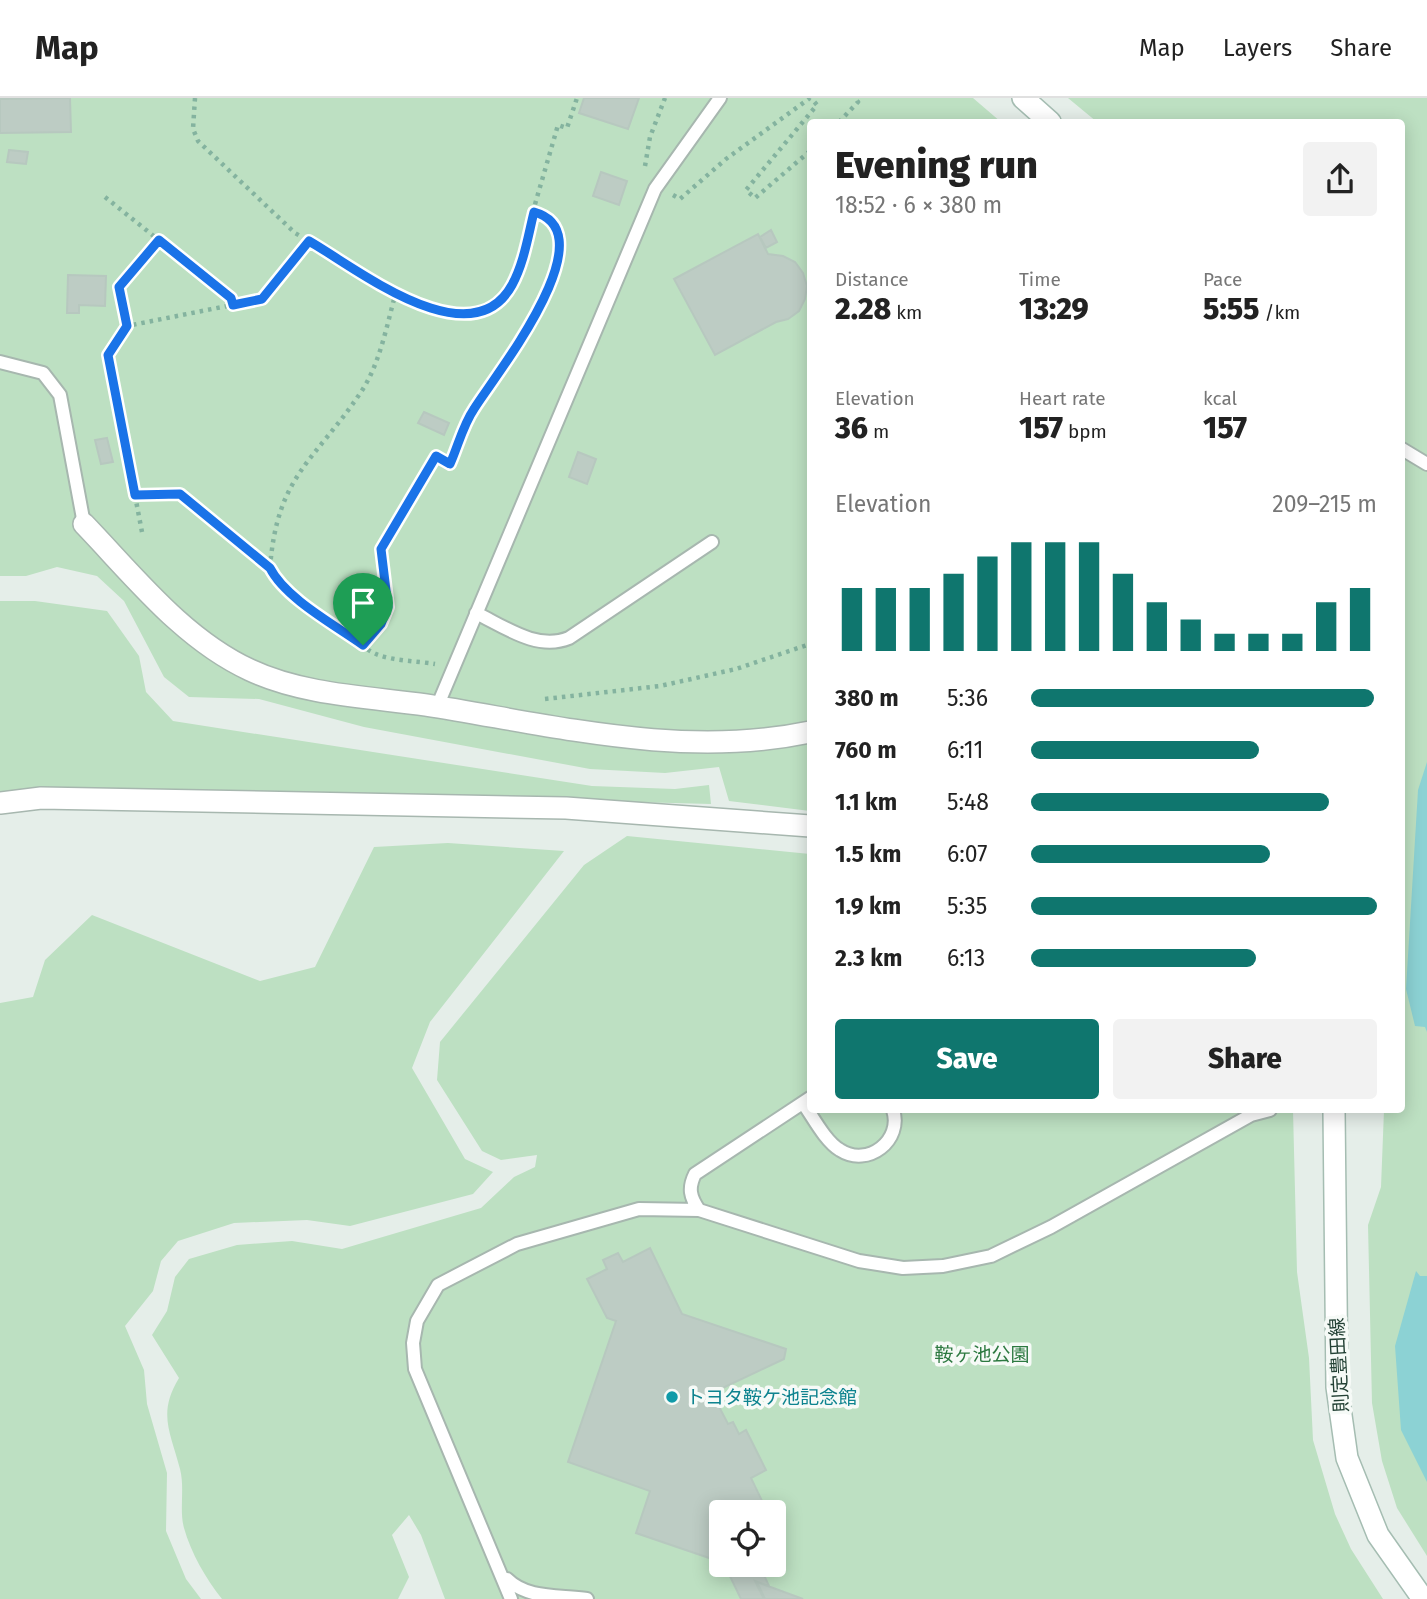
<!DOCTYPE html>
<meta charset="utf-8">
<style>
:root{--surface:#fff;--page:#f2f2f2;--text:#222;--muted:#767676;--line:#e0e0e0;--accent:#0f766e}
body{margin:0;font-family:"Fira Sans","Noto Sans JP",sans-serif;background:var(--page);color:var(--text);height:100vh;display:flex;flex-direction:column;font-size:26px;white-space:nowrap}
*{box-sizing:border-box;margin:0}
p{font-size:23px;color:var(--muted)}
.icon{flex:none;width:38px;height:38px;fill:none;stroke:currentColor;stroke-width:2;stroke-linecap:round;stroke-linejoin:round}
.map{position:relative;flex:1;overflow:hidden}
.sheet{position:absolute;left:807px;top:21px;width:598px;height:994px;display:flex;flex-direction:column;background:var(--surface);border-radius:7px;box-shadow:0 4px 18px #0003}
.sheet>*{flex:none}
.controls{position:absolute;left:709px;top:1402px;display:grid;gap:14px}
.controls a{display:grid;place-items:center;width:77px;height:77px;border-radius:7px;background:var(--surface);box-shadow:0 4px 18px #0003;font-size:35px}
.pin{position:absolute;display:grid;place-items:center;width:60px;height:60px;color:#fff;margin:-72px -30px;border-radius:50% 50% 50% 0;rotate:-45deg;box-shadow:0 0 7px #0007}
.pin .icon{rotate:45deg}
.round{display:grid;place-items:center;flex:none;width:74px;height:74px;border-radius:7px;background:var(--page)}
.summary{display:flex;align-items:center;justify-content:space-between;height:119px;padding:0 28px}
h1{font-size:38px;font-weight:800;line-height:52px}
.figures{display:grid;grid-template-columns:repeat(3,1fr);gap:10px;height:119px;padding:7px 28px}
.figures div{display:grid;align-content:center}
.figures b{font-size:30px;font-weight:800}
.figures small{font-size:19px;font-weight:400}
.figures p{font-size:19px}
.chart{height:196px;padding:14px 28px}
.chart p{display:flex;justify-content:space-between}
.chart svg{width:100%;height:126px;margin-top:7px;stroke:var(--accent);stroke-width:6}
.cta{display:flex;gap:14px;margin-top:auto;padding:14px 28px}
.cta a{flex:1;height:80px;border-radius:7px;background:var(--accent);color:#fff;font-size:28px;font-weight:800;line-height:80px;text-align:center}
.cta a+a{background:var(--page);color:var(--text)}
ul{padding:0 28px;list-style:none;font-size:23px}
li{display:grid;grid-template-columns:112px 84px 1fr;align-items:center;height:52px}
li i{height:18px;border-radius:9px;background:var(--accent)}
header{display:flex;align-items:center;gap:42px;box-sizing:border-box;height:98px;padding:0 35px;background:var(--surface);border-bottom:2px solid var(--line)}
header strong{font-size:33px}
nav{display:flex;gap:38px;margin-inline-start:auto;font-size:24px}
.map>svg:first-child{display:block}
.green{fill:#bde0c2;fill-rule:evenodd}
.water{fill:#8cd2d4}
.building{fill:#bdccc4;stroke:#b7c8bf;stroke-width:2}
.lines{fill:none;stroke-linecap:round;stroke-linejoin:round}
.service-casing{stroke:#a7b7af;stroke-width:16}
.tertiary-casing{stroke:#a7b7af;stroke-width:24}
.secondary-casing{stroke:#a5bdb2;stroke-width:24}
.path{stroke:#84b39f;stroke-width:4.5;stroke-dasharray:3.5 5;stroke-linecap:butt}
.service{stroke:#fff;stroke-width:12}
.tertiary{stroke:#fff;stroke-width:21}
.secondary{stroke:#fff;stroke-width:21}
.route-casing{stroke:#fff;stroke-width:14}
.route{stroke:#1a73e8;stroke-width:9}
.culture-dot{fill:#0f9aa8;stroke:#f6faf7;stroke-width:2.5}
.labels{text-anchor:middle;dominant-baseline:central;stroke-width:7;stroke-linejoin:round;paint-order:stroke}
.park-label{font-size:19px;fill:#2c7940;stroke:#f6faf7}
.street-label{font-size:19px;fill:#234135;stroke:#f6faf7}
.culture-label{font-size:19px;fill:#0d838f;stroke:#f6faf7;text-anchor:start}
</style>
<header>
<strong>Map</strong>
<nav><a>Map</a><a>Layers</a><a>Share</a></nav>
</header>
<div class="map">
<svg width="1427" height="1501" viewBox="0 0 1427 1501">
<rect width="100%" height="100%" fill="#e5eee9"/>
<!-- green -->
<path class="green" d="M0 0H973L1001 24H810V713L729 703 719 669 665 675 590 671 364 629 259 601 189 599 164 579 124 503 97 478 57 469 26 478H0Z
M1068 0H1427V1458L1397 1410 1382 1363 1372 1305 1368 1127 1381 1089 1384 1012H1402V24H1097Z
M0 503H35L107 513 139 558 146 594 173 623 592 688 675 691 709 687 711 706 127 691 0 694Z
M627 738 810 756V1012H1293L1297 1174 1309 1260 1313 1342 1335 1416 1351 1451 1383 1501H445L421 1437 409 1417 392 1437 409 1479 398 1501H222C206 1481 191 1455 184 1430 179 1412 185 1390 180 1371 171 1335 157 1316 179 1280L152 1237 167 1213 175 1179 189 1161 237 1147 292 1143 342 1151 481 1110 514 1079 535 1069 537 1057 501 1062 482 1053 437 982 440 944 584 767ZM721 1414H774V1466H721Z
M448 745 564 753 430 924 412 970 465 1061 493 1074 473 1096 350 1128 307 1122 234 1125 178 1143 161 1163 153 1193 125 1228 144 1272 147 1306 167 1375 166 1433 186 1481 201 1501H0V905L33 899 45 862 92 817 260 883 315 869 374 749Z"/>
<!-- water -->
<path class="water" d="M1427 664V934L1425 929 1415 928 1406 891 1418 692Z
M1416 1173 1420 1178H1427V1384L1401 1332 1395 1248Z"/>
<!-- building -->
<path class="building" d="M70 0 71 34 0 35V1Z
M584 0H639L628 31 579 15Z
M9 52 28 54 26 66 7 64Z
M601 74 627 83 619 107 593 98Z
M771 132 777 144 766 150 760 139Z
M758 136 768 156 783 158 795 164 803 175 807 188 805 201 799 213 788 221 776 224 715 257 674 181Z
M68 177 106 178 105 208 79 207V215H67Z
M424 314 449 325 444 337 418 325Z
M107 340 113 364 101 366 95 342Z
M578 354 596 361 587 386 569 379Z
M650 1150 682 1216 786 1251 784 1261 712 1295 728 1326 733 1324 739 1336 746 1332 766 1372 751 1380 765 1409 756 1414H721V1464L636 1435 650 1393 568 1364 616 1223 607 1220 587 1181 607 1171 603 1162 618 1155 623 1164Z
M724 1466H759L769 1488 755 1483 764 1501H741Z
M757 1484 803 1501H765Z"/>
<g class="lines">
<defs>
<path id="service" d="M0 264 43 275 60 297 84 426
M1402 351 1427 366
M476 515C505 529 537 553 569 540L712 444
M437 609 655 91 720 0
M803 1005C813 1019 825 1043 840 1052 868 1070 903 1042 893 1012
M699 1112C690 1099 688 1090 695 1076L810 1000
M507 1481C527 1501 558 1497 587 1501
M511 1501 415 1271 413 1245 417 1223 438 1187 517 1146 639 1111 699 1112 859 1163 903 1170 943 1168 991 1158 1051 1129 1251 1017 1270 1012"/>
<path id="tertiary" d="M84 426C134 478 183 541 250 572 303 597 369 599 426 607 553 627 682 661 810 634
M0 705 41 700 566 710 810 728"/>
<path id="secondary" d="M1023 0 1050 24
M1334 1012 1337 1289 1347 1360 1378 1437 1423 1501"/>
</defs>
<!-- service casing -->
<use href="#service" class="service-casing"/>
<!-- tertiary casing -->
<use href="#tertiary" class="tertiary-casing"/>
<!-- secondary casing -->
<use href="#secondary" class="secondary-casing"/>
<!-- path -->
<path class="path" d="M195 0 193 31 198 43 295 135 414 204 452 217H466L492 208 511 189 558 27 567 30 577 0
M839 24 858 4 853 0
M810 53 755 100 746 92 817 7 811 0
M645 68 650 39 665 0
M673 97 680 101 726 61 810 0
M105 99 231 200 233 207
M127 228 119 189 159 142
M135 397 180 396 270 470C278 487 357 548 376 556 393 563 417 563 435 566
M142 434 108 257 127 228 262 201 309 143
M270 470C277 377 314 364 361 294 380 266 387 226 396 194
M363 547 381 526 388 509 381 451 436 358 450 366C458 348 463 328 473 312 497 273 614 136 527 112
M545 601 660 588 736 571 810 546"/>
<!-- service -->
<use href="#service" class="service"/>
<!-- tertiary -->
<use href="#tertiary" class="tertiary"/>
<!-- secondary -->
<use href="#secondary" class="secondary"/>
</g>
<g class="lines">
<defs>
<path id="route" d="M534 114C610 135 493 280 474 311 463 327 458 348 450 366L436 358 381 451 388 509 381 526 363 547C335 527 285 500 270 470L180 396 135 397 108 257 127 228 119 189 159 142 231 200 233 207 262 201 309 143C356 170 471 262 512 187 524 165 528 138 534 114Z"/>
</defs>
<!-- route casing -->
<use href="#route" class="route-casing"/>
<!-- route -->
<use href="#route" class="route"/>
</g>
<!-- markers -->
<circle class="culture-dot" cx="672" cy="1299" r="7"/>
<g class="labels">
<!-- park labels -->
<g class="park-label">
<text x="982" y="1256">鞍ヶ池公園</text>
</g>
<!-- street labels -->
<g class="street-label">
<text transform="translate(1339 1267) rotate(-93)">則定豊田線</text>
</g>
<!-- culture labels -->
<g class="culture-label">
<text x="686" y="1299">トヨタ鞍ケ池記念館</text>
</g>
</g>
</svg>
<div class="controls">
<a><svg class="icon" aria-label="locate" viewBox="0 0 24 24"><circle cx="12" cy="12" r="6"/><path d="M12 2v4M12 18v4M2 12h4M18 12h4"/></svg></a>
</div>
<div class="pin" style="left:363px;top:547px;background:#1e9e55"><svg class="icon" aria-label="arrive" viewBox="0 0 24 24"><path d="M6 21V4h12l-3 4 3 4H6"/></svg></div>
<section class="sheet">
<div class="summary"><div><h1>Evening run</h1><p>18:52 · 6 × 380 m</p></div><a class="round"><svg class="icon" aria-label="share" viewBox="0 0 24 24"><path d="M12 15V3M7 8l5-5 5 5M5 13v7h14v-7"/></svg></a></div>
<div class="figures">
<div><p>Distance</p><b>2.28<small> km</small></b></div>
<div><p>Time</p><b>13:29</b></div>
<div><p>Pace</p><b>5:55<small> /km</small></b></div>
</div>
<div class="figures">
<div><p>Elevation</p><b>36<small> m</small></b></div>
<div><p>Heart rate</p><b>157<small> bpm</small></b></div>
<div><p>kcal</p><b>157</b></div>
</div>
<div class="chart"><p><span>Elevation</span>209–215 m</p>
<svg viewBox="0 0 160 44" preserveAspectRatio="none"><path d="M5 44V22M15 44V22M25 44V22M35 44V17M45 44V11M55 44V6M65 44V6M75 44V6M85 44V17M95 44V27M105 44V33M115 44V38M125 44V38M135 44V38M145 44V27M155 44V22"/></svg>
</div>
<ul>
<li><b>380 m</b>5:36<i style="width:99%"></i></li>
<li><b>760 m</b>6:11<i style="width:66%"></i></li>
<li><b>1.1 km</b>5:48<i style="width:86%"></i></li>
<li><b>1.5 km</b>6:07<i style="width:69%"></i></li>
<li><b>1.9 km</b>5:35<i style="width:100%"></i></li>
<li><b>2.3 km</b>6:13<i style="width:65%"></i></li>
</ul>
<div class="cta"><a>Save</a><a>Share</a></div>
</section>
</div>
